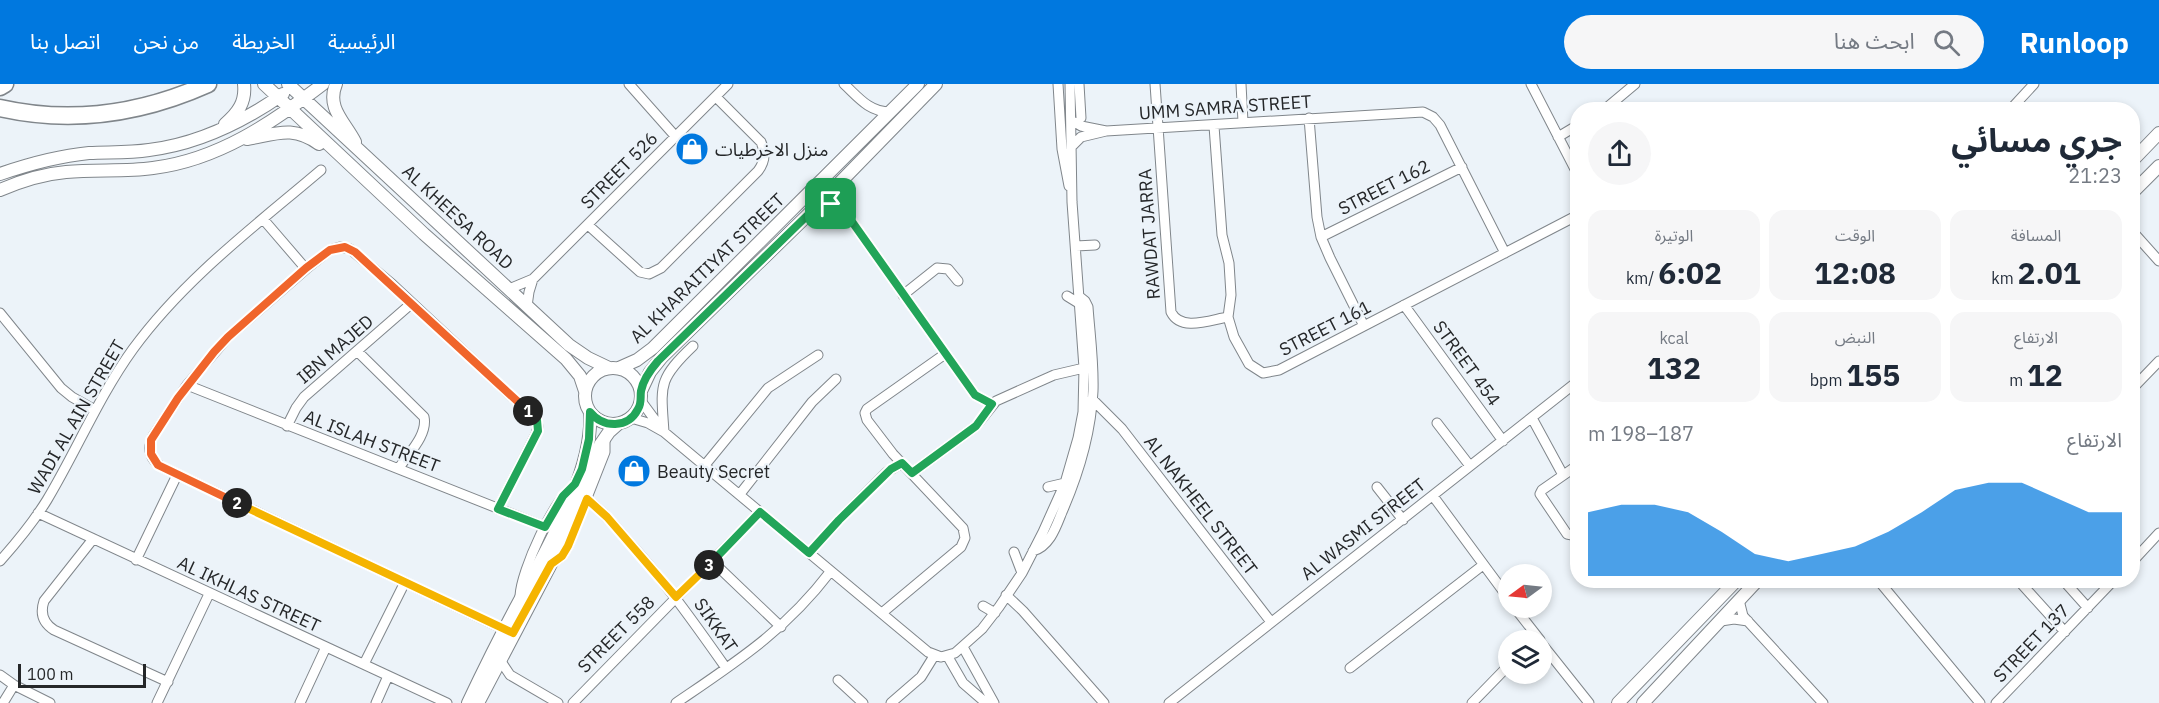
<!DOCTYPE html>
<html lang="ar">
<meta charset="utf-8">
<style>
:root{--surface:#fff;--page:#f6f6f7;--text:#1f2937;--muted:#747a83;--accent:#0078df}
body{margin:0;font-family:"IBM Plex Sans","Noto Sans Arabic",sans-serif;background:var(--page);color:var(--text);direction:rtl;height:100vh;display:flex;flex-direction:column;font-size:22px;white-space:nowrap}
*{box-sizing:border-box;margin:0}
p{font-size:20px;color:var(--muted)}
.icon{flex:none;width:33px;height:33px;fill:none;stroke:currentColor;stroke-width:2;stroke-linecap:round;stroke-linejoin:round}
.map{position:relative;flex:1;overflow:hidden;direction:ltr}
.details{position:absolute;left:1570px;top:18px;width:570px;height:486px;display:flex;flex-direction:column;background:var(--surface);border-radius:24px;box-shadow:0 3px 9px #0003;direction:rtl}
.details>*{flex:none}
.needle{width:39px;rotate:255deg}
.tools{position:absolute;left:1498px;top:480px;display:grid;gap:12px}
.tools a{display:grid;place-items:center;width:54px;height:54px;border-radius:50%;background:var(--surface);box-shadow:0 3px 9px #0003;font-size:30px}
.scale{position:absolute;left:18px;bottom:15px;width:128px;box-sizing:border-box;padding-left:6px;border:3px solid #252729;border-top:0;font-size:16px;line-height:21px;white-space:nowrap;color:#252729;-webkit-text-stroke:4px #ecf3f9;paint-order:stroke}
.pin{position:absolute;display:grid;place-items:center;width:51px;height:51px;color:#fff;margin:-26px;border-radius:12px;box-shadow:0 3px 9px #0006}
.km{position:absolute;width:30px;height:30px;margin:-15px;border-radius:50%;background:#222;color:#fff;font-size:16px;line-height:30px;text-align:center}
.round{display:grid;place-items:center;flex:none;width:63px;height:63px;border-radius:32px;background:var(--page)}
.overview{display:flex;align-items:center;justify-content:space-between;height:102px;padding:0 18px}
h1{font-size:33px;font-weight:700;line-height:45px}
.stats{display:grid;grid-template-columns:repeat(3,1fr);gap:9px;height:102px;padding:6px 18px}
.stats div{display:grid;align-content:center;border-radius:15px;background:var(--page);text-align:center}
.stats b{font-size:30px;font-weight:700}
.stats small{font-size:16px;font-weight:400}
.stats p{font-size:16px}
.chart{height:168px;padding:12px 18px}
.chart p{display:flex;justify-content:space-between}
.chart svg{width:100%;height:108px;margin-top:6px;fill:var(--accent);opacity:.7}
header{display:flex;align-items:center;gap:36px;box-sizing:border-box;height:84px;padding:0 30px;background:var(--accent);color:#fff}
header strong{font-size:28px}
nav{display:flex;gap:33px;margin-inline-start:auto;font-size:21px}
.search{width:420px;height:54px;background:var(--page);display:flex;align-items:center;gap:15px;box-sizing:border-box;padding:0 21px;border-radius:33px;color:var(--muted);font-size:22px}
.map>svg:first-child{display:block}
.lines{fill:none;stroke-linecap:round;stroke-linejoin:round}
.street-casing{stroke:#80868b;stroke-width:11}
.secondary-casing{stroke:#80868b;stroke-width:14}
.highway-casing{stroke:#80868b;stroke-width:19}
.street{stroke:#fff;stroke-width:9}
.secondary{stroke:#fff;stroke-width:12}
.highway{stroke:#fff;stroke-width:16}
.split-1-casing{stroke:#fff;stroke-width:12}
.split-2-casing{stroke:#fff;stroke-width:12}
.split-3-casing{stroke:#fff;stroke-width:12}
.split-4-casing{stroke:#fff;stroke-width:12}
.split-1{stroke:#22a559;stroke-width:8}
.split-2{stroke:#f0652b;stroke-width:8}
.split-3{stroke:#f5b400;stroke-width:8}
.split-4{stroke:#22a559;stroke-width:8}
.labels{text-anchor:middle;dominant-baseline:central;stroke-width:4.5;stroke-linejoin:round;paint-order:stroke}
.street-label{font-size:18px;fill:#252729;stroke:#ecf3f9}
.poi-label{font-size:18px;fill:#252729;stroke:#ecf3f9;text-anchor:start}
</style>
<header>
<strong>Runloop</strong>
<div class="search"><svg class="icon" aria-label="search" viewBox="0 0 24 24"><circle cx="10" cy="10" r="6"/><path d="M15 15l6 6"/></svg>ابحث هنا</div>
<nav><a>الرئيسية</a><a>الخريطة</a><a>من نحن</a><a>اتصل بنا</a></nav>
</header>
<div class="map">
<svg width="2159" height="619" viewBox="0 0 2159 619">
<rect width="100%" height="100%" fill="#ecf3f9"/>
<g class="lines">
<defs>
<path id="street" d="M629 0 676 53
M844 0C858 13 869 28 890 28
M1058 0 1062 65 1069 102
M1079 0 1081 34
M1155 0 1171 228C1181 248 1210 236 1228 233
M1241 0 1243 38
M1531 0 1578 91
M1604 26 1635 0
M2010 26 2034 0
M1309 34 1317 133 1321 153 1330 174 1364 242
M1071 36 1081 42 1106 47
M1214 42 1222 151 1229 179 1231 211 1228 233 1234 253 1249 280 1263 289 1279 286 1578 131
M1558 53 1578 41
M1072 62 1081 53 1106 47 1423 28 1433 33 1440 41 1505 169
M837 102 843 125 975 311 992 320
M263 135 306 185
M588 141 640 188 649 190 661 184 758 87C765 78 766 69 761 58L716 13
M2133 148 2159 177
M1321 153 1462 83
M1076 162 1095 161
M509 205 533 195 728 0
M903 211 937 184 948 185 958 197
M1067 212 1080 220
M1404 221 1503 357
M527 222 529 208 533 195
M0 229 61 304 72 313 95 326
M357 267 424 333C428 351 408 370 399 384
M187 301 545 443
M2133 304 2159 277
M1092 315 1122 345 1271 538
M641 317 661 344
M631 334 648 339 664 348 928 568 941 573 955 569 982 545 999 523 1022 489 1043 448 1065 399 1078 354 1083 328 1084 284 1072 118 1070 0
M1532 334 1563 391
M1437 339 1470 382
M287 342 296 324 304 313 412 219
M664 348C661 302 657 296 693 262
M705 381 768 304 818 271
M1578 381 1542 406 1540 410 1567 450 1572 451 1578 447
M912 389 976 342 996 317 1054 291 1084 284
M1048 403 1065 399
M1377 403 1403 436
M740 410 812 318 836 295
M581 411C599 423 613 439 627 456 664 496 695 540 726 584
M1433 412 1509 515
M498 425 536 350 538 343 537 336 392 200 350 165 340 163 330 166 306 185 228 253 187 301 153 352C147 365 150 376 162 383L510 548
M38 429 447 619
M93 455 44 517C40 529 43 539 54 546L168 598
M1033 467C1050 462 1056 443 1062 428 1079 389 1091 349 1093 307 1094 279 1090 251 1088 223L1085 217 1080 213
M1014 468 1022 489
M809 469 839 436 887 388 902 379
M136 476 177 391
M0 477C17 458 34 437 47 416 77 366 99 312 133 265 184 195 255 142 321 86
M2133 477 2159 449
M713 478 781 543
M551 480 562 472 568 462 605 368V353
M1878 496 1980 619
M2018 496 2065 548
M2063 496 2088 524
M1006 511 1023 527 1104 619
M520 512C521 487 554 414 575 401
M1739 516 1743 532 1823 619
M983 522 995 529
M1515 524 1540 556
M882 529 961 463 965 454 963 444 893 370 867 336 865 329 867 325 945 270
M1721 537 1734 535 1748 537
M1542 560 1589 619
M963 563 994 619
M948 573 963 599 986 619
M500 576 510 591 558 619
M364 580 405 498
M1350 584 1483 481
M0 591 14 601 50 619
M838 596 863 619
M3 619 14 601
M157 619 209 510
M300 619 326 563
M376 619 388 592
M573 619 760 428
M676 619C736 578 785 547 830 488
M891 619 921 593 934 572
M1169 619 1578 297
M1472 619 1509 581
M1996 619 2114 496"/>
<path id="secondary" d="M264 0 424 150 566 275 580 292 585 307
M288 0 569 261 588 274 609 284
M336 0C326 24 345 38 355 58
M225 40C238 29 246 18 244 0
M247 55C276 50 293 41 319 60
M2133 76 2159 49
M0 90C29 80 58 72 89 69 109 68 129 69 149 66 198 60 243 38 283 10
M0 106C21 97 43 90 66 88 95 85 124 88 153 84 218 76 272 39 323 0
M2133 108 2159 82
M585 312a28 28 0 1 1 56 0a28 28 0 1 1-56 0Z
M619 284 637 276 653 264 918 0
M641 307 650 288 662 273 819 120 936 0
M468 619C485 583 503 547 522 512 548 462 594 386 590 328
M478 619 551 480 600 361 609 348 618 340
M1618 619 1737 496
M1643 619 1758 496"/>
<path id="highway" d="M0 3 5 0
M0 24C71 40 141 30 208 0"/>
</defs>
<!-- street casing -->
<use href="#street" class="street-casing"/>
<!-- secondary casing -->
<use href="#secondary" class="secondary-casing"/>
<!-- highway casing -->
<use href="#highway" class="highway-casing"/>
<!-- street -->
<use href="#street" class="street"/>
<!-- secondary -->
<use href="#secondary" class="secondary"/>
<!-- highway -->
<use href="#highway" class="highway"/>
</g>
<g class="lines">
<defs>
<path id="split-1" d="M528 327 537 336 538 347 498 425 545 443 563 412 575 400 582 385 589 355 590 328C603 344 628 345 638 325 642 319 640 313 641 307 643 296 651 285 658 277L819 120H831"/>
<path id="split-2" d="M237 419 158 381 151 370V356L178 314 214 268 228 253 306 184 330 166 345 163 355 168 528 327"/>
<path id="split-3" d="M237 419 513 549 551 480 562 472 568 462 587 415 607 433 676 513 709 481"/>
<path id="split-4" d="M709 481 760 428 809 469 839 436 891 385 902 379 912 389 976 342 992 320 975 311 843 125 831 120"/>
</defs>
<!-- split-1 casing -->
<use href="#split-1" class="split-1-casing"/>
<!-- split-2 casing -->
<use href="#split-2" class="split-2-casing"/>
<!-- split-3 casing -->
<use href="#split-3" class="split-3-casing"/>
<!-- split-4 casing -->
<use href="#split-4" class="split-4-casing"/>
<!-- split-1 -->
<use href="#split-1" class="split-1"/>
<!-- split-2 -->
<use href="#split-2" class="split-2"/>
<!-- split-3 -->
<use href="#split-3" class="split-3"/>
<!-- split-4 -->
<use href="#split-4" class="split-4"/>
</g>
<!-- icons -->
<defs>
<symbol id="shop-disc" viewBox="-11 -11 22 22"><circle r="9.5" fill="#0078df" stroke="#ecf3f9"/><path d="M-5-2.5h2.3a2.7 3.5 0 0 1 5.4 0H5L5.5 6h-11ZM-1.5-2.5h3a1.5 2.3 0 0 0-3 0Z" fill="#fff"/></symbol>
</defs>
<g fill-rule="evenodd">
<use href="#shop-disc" x="673" y="46" width="38" height="38"/>
<use href="#shop-disc" x="615" y="368" width="38" height="38"/>
</g>
<g class="labels">
<!-- street labels -->
<g class="street-label">
<text transform="translate(1225 23) rotate(-4)">UMM SAMRA STREET</text>
<text transform="translate(619 86) rotate(-45)">STREET 526</text>
<text transform="translate(1384 103) rotate(-27)">STREET 162</text>
<text transform="translate(458 133) rotate(43)">AL KHEESA ROAD</text>
<text transform="translate(1149 150) rotate(-94)">RAWDAT JARRA</text>
<text transform="translate(707 184) rotate(-44)">AL KHARAITIYAT STREET</text>
<text transform="translate(1325 244) rotate(-27)">STREET 161</text>
<text transform="translate(335 265) rotate(-41)">IBN MAJED</text>
<text transform="translate(1467 279) rotate(54)">STREET 454</text>
<text transform="translate(76 333) rotate(-60)">WADI AL AIN STREET</text>
<text transform="translate(372 357) rotate(21)">AL ISLAH STREET</text>
<text transform="translate(1201 421) rotate(52)">AL NAKHEEL STREET</text>
<text transform="translate(1363 445) rotate(-38)">AL WASMI STREET</text>
<text transform="translate(249 510) rotate(25)">AL IKHLAS STREET</text>
<text transform="translate(716 541) rotate(55)">SIKKAT</text>
<text transform="translate(616 550) rotate(-45)">STREET 558</text>
<text transform="translate(2031 559) rotate(-46)">STREET 137</text>
</g>
<!-- poi labels -->
<g class="poi-label">
<text x="715" y="65">منزل الاخرطيات</text>
<text x="657" y="387">Beauty Secret</text>
</g>
</g>
</svg>
<div class="tools">
<a><svg class="needle" viewBox="-14 -14 28 28"><path d="M0-13l5 13h-10z" fill="#e53935"/><path d="M0 13l5-13h-10z" fill="#747a83"/></svg></a>
<a><svg class="icon" aria-label="layers" viewBox="0 0 24 24"><path d="M12 4l9 5-9 5-9-5zM3 14l9 5 9-5"/></svg></a>
</div>
<div class="scale">100 m</div>
<div class="pin" style="left:831px;top:120px;background:#1e9e55"><svg class="icon" aria-label="arrive" viewBox="0 0 24 24"><path d="M6 21V4h12l-3 4 3 4H6"/></svg></div>
<b class="km" style="left:528px;top:327px">1</b>
<b class="km" style="left:237px;top:419px">2</b>
<b class="km" style="left:709px;top:481px">3</b>
<section class="details">
<div class="overview"><div><h1>جري مسائي</h1><p>21:23</p></div><a class="round"><svg class="icon" aria-label="share" viewBox="0 0 24 24"><path d="M12 15V3M7 8l5-5 5 5M5 13v7h14v-7"/></svg></a></div>
<div class="stats">
<div><p>المسافة</p><b>2.01<small> km</small></b></div>
<div><p>الوقت</p><b>12:08</b></div>
<div><p>الوتيرة</p><b>6:02<small> /km</small></b></div>
</div>
<div class="stats">
<div><p>الارتفاع</p><b>12<small> m</small></b></div>
<div><p>النبض</p><b>155<small> bpm</small></b></div>
<div><p>kcal</p><b>132</b></div>
</div>
<div class="chart"><p><span>الارتفاع</span>187–198 m</p>
<svg viewBox="0 0 160 44" preserveAspectRatio="none"><path d="M0 44V18L10 15L20 15L30 18L40 26L50 35L60 38L70 35L80 32L90 26L100 18L110 9L120 6L130 6L140 12L150 18L160 18V44z"/></svg>
</div>
</section>
</div>
